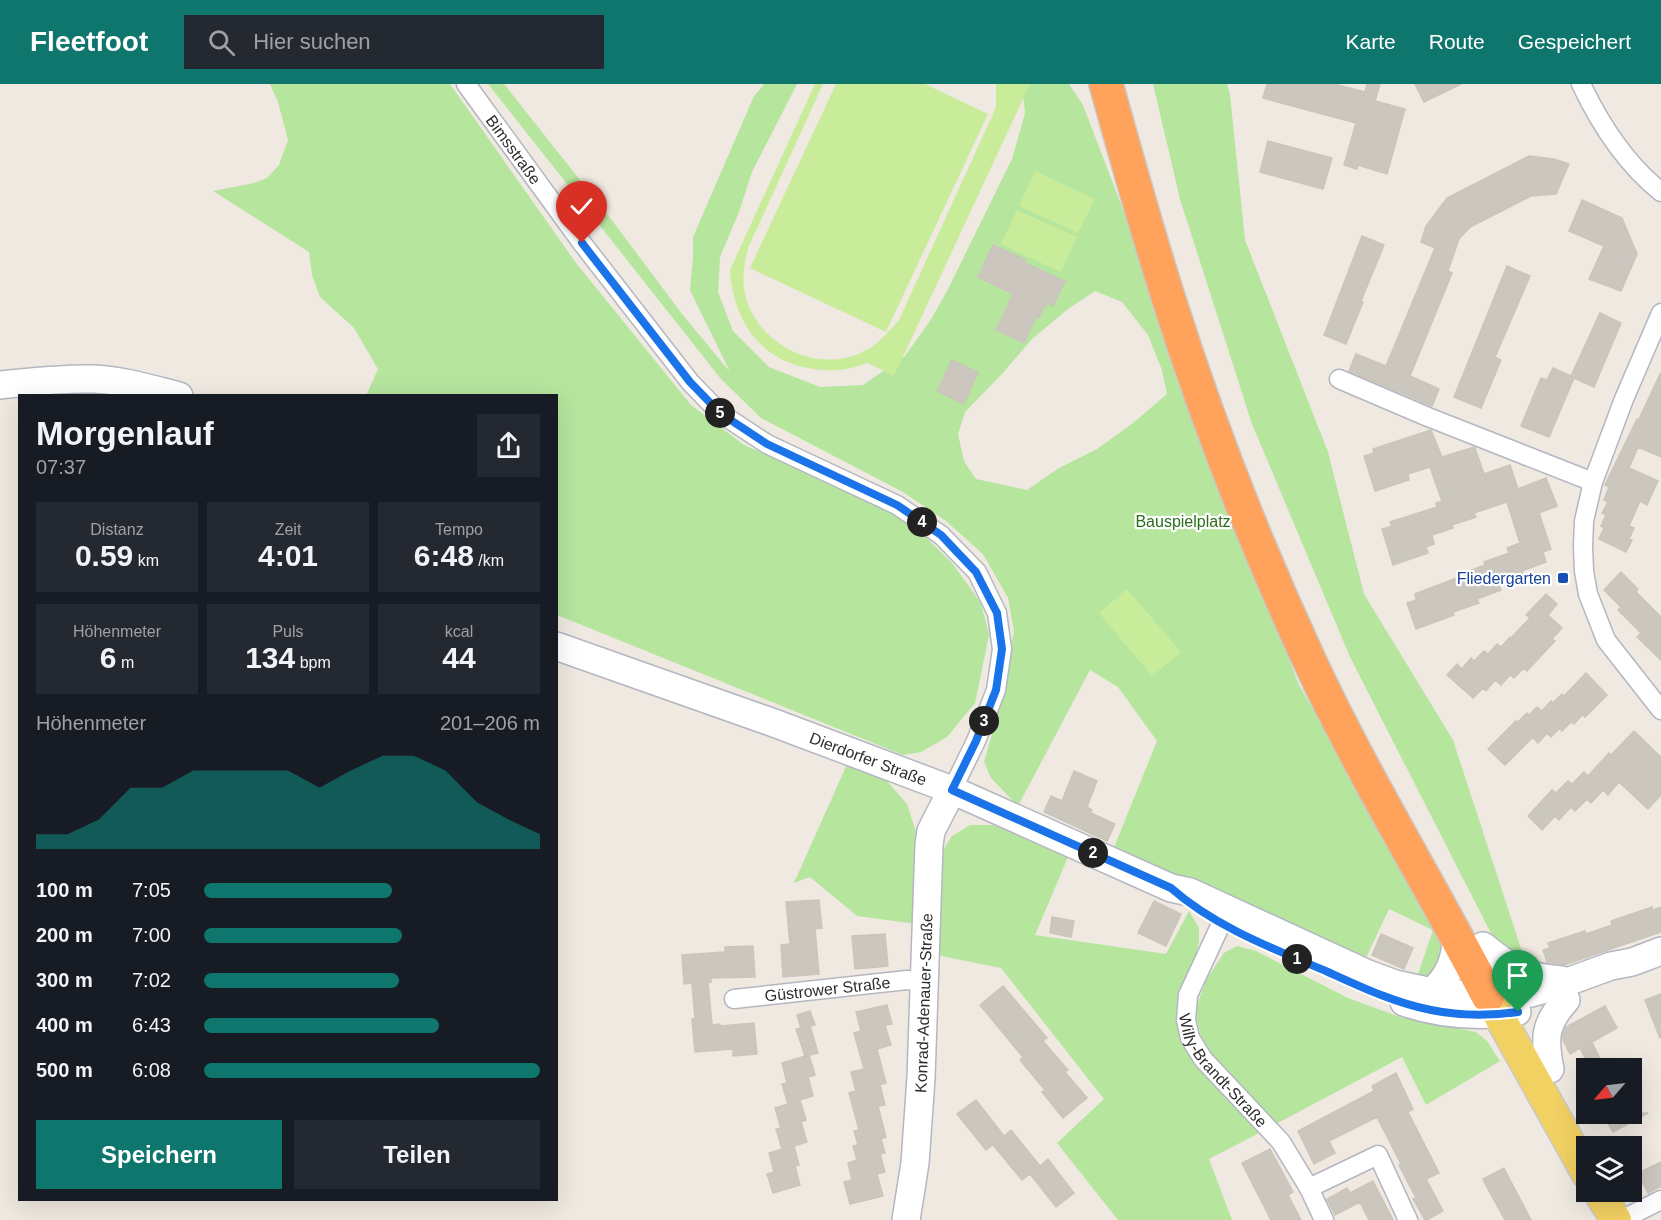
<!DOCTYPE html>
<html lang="de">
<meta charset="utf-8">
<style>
:root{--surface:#171b24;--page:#242831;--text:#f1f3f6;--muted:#9ea1a6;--accent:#0f766e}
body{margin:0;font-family:Arial,sans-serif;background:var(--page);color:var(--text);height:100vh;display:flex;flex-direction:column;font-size:22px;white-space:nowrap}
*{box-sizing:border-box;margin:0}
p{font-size:20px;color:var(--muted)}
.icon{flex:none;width:33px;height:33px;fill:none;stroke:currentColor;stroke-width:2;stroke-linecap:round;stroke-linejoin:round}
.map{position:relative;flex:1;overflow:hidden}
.side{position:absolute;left:18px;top:310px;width:540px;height:807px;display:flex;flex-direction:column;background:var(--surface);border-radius:0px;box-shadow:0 6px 24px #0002}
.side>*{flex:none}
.needle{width:39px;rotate:242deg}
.buttons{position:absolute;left:1576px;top:974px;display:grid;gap:12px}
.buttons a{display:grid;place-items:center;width:66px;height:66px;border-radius:0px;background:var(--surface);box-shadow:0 6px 24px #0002;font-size:30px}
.pin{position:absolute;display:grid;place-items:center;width:51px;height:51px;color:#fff;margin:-62px -26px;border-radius:50% 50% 50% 0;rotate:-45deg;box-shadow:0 0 6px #0007}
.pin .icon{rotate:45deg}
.km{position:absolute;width:30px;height:30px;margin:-15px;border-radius:50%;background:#222;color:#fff;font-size:16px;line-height:30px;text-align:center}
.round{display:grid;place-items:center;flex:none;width:63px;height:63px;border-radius:0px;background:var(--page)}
.headline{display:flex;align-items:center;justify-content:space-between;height:102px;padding:0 18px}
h1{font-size:33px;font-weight:700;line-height:45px}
.metrics{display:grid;grid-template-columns:repeat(3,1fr);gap:9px;height:102px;padding:6px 18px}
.metrics div{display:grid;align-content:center;border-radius:0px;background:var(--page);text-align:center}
.metrics b{font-size:30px;font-weight:700}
.metrics small{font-size:16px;font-weight:400}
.metrics p{font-size:16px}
.chart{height:168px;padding:12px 18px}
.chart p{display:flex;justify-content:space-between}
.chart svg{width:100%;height:108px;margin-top:6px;fill:var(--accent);opacity:.7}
.button{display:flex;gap:12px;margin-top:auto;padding:12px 18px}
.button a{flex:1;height:69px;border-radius:0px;background:var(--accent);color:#fff;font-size:24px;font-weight:700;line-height:69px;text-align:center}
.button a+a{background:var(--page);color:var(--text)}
ul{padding:0 18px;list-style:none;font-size:20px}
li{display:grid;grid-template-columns:96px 72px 1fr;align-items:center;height:45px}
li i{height:15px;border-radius:8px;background:var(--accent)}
header{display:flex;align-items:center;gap:36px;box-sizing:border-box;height:84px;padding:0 30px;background:var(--accent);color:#fff}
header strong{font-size:28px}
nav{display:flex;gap:33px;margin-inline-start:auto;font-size:21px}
.search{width:420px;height:54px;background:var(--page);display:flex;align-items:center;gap:15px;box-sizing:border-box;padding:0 21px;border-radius:0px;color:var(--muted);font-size:22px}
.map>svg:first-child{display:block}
.green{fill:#b6e59e;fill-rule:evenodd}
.pitch{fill:#c9ec9a}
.building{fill:#cbc7bf;stroke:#cbc5ba;stroke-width:1.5}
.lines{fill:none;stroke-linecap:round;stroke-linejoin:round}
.street-casing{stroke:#b4b7c1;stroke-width:21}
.secondary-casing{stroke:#b4b7c1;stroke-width:30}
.primary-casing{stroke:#c9c9c9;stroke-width:33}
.highway-casing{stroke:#c9c9c9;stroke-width:36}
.street{stroke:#fff;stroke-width:18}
.secondary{stroke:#fff;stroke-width:27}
.primary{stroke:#f2d163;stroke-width:30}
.highway{stroke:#ffa35c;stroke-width:33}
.route-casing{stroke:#fff;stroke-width:12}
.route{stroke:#1a73e8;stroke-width:8}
.transit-dot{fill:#1a4fb4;stroke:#fff;stroke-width:2}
.labels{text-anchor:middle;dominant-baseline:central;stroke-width:4.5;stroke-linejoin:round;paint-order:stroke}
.street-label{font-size:16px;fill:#2e2e2e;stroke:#fff}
.park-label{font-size:16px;fill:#2c6e1b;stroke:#fff}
.transit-label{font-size:16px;fill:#164399;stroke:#fff;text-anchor:end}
</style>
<header>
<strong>Fleetfoot</strong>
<div class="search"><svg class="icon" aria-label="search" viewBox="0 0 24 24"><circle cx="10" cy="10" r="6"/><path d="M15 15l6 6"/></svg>Hier suchen</div>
<nav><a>Karte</a><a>Route</a><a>Gespeichert</a></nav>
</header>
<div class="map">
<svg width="1661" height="1136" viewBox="0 0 1661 1136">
<rect width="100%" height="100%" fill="#efe9e1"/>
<!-- green -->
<path class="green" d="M270 0H450L576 179 691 321 744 361 899 427 952 479 981 519 989 551 975 619 947 653 921 668 903 671 557 531 556 312H366L378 285 354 244 320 213 312 191 309 168 213 107 254 99 267 94 279 81 288 56 278 18Z
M488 0H504L614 139 682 230 730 288 690 206 693 172V153L754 12 764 0H797L752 88 739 128 720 173 718 208 733 247 769 283 820 303 863 301 905 272 930 237 948 205 1012 75 1025 29 1022 0H1069L1083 21 1130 144 1180 298 1299 601 1450 859 1438 886 1415 899 1433 846 1389 825 1364 878 1113 766 1157 657 1118 603 1090 586 1018 722 991 694 984 678 998 629 1014 547 1008 514 983 470 946 437 903 408 761 334 721 295ZM993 161 1026 177 1011 208 978 193ZM1064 197 1053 222 1046 219 1040 233H1036L1024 259 996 246 1008 220 1020 226ZM1095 207 1122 218 1148 251 1162 286 1167 310 1133 339 1097 365 1059 384 1027 406 976 395 964 377 958 350 965 328 1002 290 1032 255 1068 225ZM952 276 978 288 964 319 937 307Z
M1153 0H1227L1230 11 1245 156 1328 368 1364 510 1453 656 1526 880 1498 863 1350 573 1252 340 1180 115Z
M848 678 886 696 907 720 917 751V840L857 832 810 793 794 799Z
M970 741H993L1068 773 1035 851 1166 870 1189 827 1199 844V858L1180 940 1188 969 1261 1048 1209 1075 1232 1136H1118L1057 1059 1104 1015 1001 884 936 871 940 771 952 752Z
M1237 862 1256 867 1348 914 1400 933 1476 948 1487 957 1500 977 1426 1021 1402 973 1276 1040 1210 969 1201 953 1195 927 1206 896 1224 869Z"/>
<!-- pitch -->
<path class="pitch" d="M815 0H823L748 164C744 181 741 197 746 214 761 266 828 294 873 262 883 255 891 245 899 236L993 30 996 22V0H1030L894 292 868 279C863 280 857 283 851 284 839 287 826 287 814 285 761 278 733 237 730 186Z
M836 0H925L988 30 886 248 750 184Z
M1035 87 1095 115 1078 149 1019 122Z
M1017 126 1077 153 1061 188 1001 160Z
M1127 505 1181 568 1152 592 1099 529Z"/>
<!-- building -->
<path class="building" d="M1267 0H1334L1365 8 1367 0H1380L1375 17 1405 25 1387 90 1358 81 1357 85 1344 81 1356 39 1263 14Z
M1415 0H1461L1424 18Z
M1268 57 1332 74 1323 105 1260 88Z
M1529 72 1554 75 1569 80 1556 110 1531 112 1470 143 1459 155 1448 187 1452 189 1410 292 1439 305 1432 322 1349 287 1356 270 1386 282 1435 164 1421 158 1426 142 1447 114Z
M1582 116 1622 134 1637 170 1621 207 1589 195 1604 162 1569 147Z
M1362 152 1384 161 1361 217 1363 218 1346 260 1324 251Z
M993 161 1026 176 1025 179 1065 197 1053 222 1046 219 1039 234 1036 233 1024 259 996 246 1013 210 978 193Z
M1507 182 1530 192 1495 273 1501 276 1481 324 1454 313Z
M1600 229 1621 239 1594 303 1574 294 1549 353 1521 342 1541 294 1547 296 1553 284 1571 292Z
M952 276 978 288 964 320 937 307Z
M1661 288V373L1638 363 1629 384 1658 397 1647 421 1640 417 1629 442 1634 444 1629 455 1632 456 1626 468 1599 455 1604 444 1601 442 1606 431 1602 429 1608 418 1604 416 1609 403 1605 401 1637 335H1639Z
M1431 346 1442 373 1474 363 1475 364 1484 390 1510 381 1518 405 1546 394 1557 422 1539 429 1551 465 1543 468 1546 478 1522 487 1524 492 1499 501 1501 506 1477 515 1479 519 1453 528 1454 531 1416 545 1407 519 1416 516 1415 510 1462 492 1461 490 1485 481 1484 478 1509 469 1507 464 1520 459 1507 418 1474 429 1476 433 1452 441 1453 444 1432 451 1434 460 1426 463 1428 469 1393 481 1382 445 1392 442 1390 438 1437 423 1436 419 1442 417 1430 383 1408 390 1409 396 1375 407 1364 372 1374 369 1373 365Z
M1621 488 1638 505 1636 508 1661 533V576L1637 553 1641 549 1618 526 1621 523 1604 506Z
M1546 510 1557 520 1548 531 1562 544 1552 555 1555 557 1527 587 1524 584 1514 594 1510 591 1501 601 1495 596 1486 607 1483 604 1473 614 1447 591 1457 580 1462 585 1471 574 1474 577 1484 567 1488 570 1497 560 1501 563 1510 553 1511 554 1530 534 1526 531Z
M1586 589 1607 611 1585 633 1583 630 1574 640 1571 638 1562 647 1560 644 1551 653 1547 649 1538 659 1533 653 1505 681 1488 665 1516 637 1518 638 1527 629 1529 631 1537 623 1542 627 1551 617 1553 619 1562 610 1564 612Z
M1634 647 1661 673V711L1648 725 1619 698 1608 711 1603 706 1591 719 1587 715 1575 727 1571 723 1559 736 1555 732 1542 746 1528 732 1552 706 1556 709 1568 697 1572 700 1584 688 1588 692 1609 669 1611 671Z
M1074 687 1097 697 1087 723 1092 726 1091 729 1115 740 1107 757 1044 728 1051 712 1062 717Z
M819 816 822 844 815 845 819 890 783 893 781 861 790 860 786 818Z
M1154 817 1181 830 1166 862 1138 849Z
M1652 823 1653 826 1661 823V848L1564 881 1547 878 1543 866 1550 864 1548 859 1585 847 1586 850 1612 841 1611 837Z
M1052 833 1074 837 1071 853 1050 849Z
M885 850 888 882 855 885 852 852Z
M1381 850 1413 864 1404 885 1372 871Z
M753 862 755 893 711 894V898H708L712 941 720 940V942L754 939 757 970 733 972V965L695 968 692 935H695L692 899 684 900 682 871 725 868V863Z
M1003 902 1047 954 1043 957 1068 986 1065 988 1087 1014 1063 1034 1042 1008 1045 1006 1020 976 1023 973 980 921Z
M1661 910V954H1660L1645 916Z
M887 921 892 940 885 941 891 961 877 965 886 999 880 1001 885 1021 878 1022 886 1053 881 1055 885 1069 880 1070 885 1088 877 1090 883 1112 850 1120 844 1098 852 1096 848 1079 857 1076 853 1062 858 1061 854 1047 859 1046 849 1009 856 1007 851 988 864 985 854 949 861 947 856 928Z
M1605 922 1617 944 1592 958 1604 984H1590L1580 964 1570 970 1563 956V951L1566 943Z
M810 927 815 941 810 942 818 969 805 972 796 945 801 944 797 931Z
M809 971 815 991 808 993 813 1012 800 1016 806 1036 801 1038 807 1058 794 1062 799 1081 795 1082 800 1101 773 1109 767 1090 774 1088 769 1069 782 1065 776 1045 781 1044 775 1024 788 1020 782 1000 787 999 782 979Z
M1396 989 1413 1025 1408 1028 1439 1089 1426 1095 1443 1127 1427 1136H1425L1413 1115 1416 1114 1399 1081 1401 1080 1377 1033 1329 1057 1335 1069 1314 1080 1298 1047 1374 1007 1372 1002Z
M976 1016 1004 1052 1011 1046 1040 1082 1048 1075 1074 1109 1056 1123 1030 1090 1022 1096 993 1061 986 1066 957 1030Z
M1602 1029H1648L1613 1048Z
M1270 1065 1293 1108 1288 1111 1301 1136H1271L1242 1079Z
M1661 1078V1102L1648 1109 1638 1089Z
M1504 1084 1509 1094 1531 1136H1505L1488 1105 1483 1095Z
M1373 1097 1393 1136H1369L1360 1118 1335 1131 1327 1115 1347 1104 1350 1109Z"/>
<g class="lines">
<defs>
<g id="street">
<path id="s1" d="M466 0 582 159 690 298 720 329 767 360 897 421 941 451 977 488 997 529 1002 565 996 606 976 657 952 706"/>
<path d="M1581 0C1600 40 1626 80 1661 108"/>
<path d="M1661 229 1624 315 1593 398 1584 437 1583 462 1584 487 1588 510 1606 556 1661 626"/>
<path d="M1339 295 1428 333 1593 398"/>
<path id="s2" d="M1228 825 1188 911 1186 936 1190 954 1203 975 1281 1058 1309 1104 1324 1136"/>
<path id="s3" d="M734 915 907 896 924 898"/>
<path d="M1309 1104 1378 1071 1408 1136"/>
<path d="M1621 1136 1661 1116"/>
</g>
<g id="secondary">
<path d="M0 301C31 298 62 294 93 295 122 296 151 305 179 312"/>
<path id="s4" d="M556 562 774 639 952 706 1171 804 1190 808 1368 890 1395 900 1432 908 1488 912 1531 909 1556 902 1611 882 1632 878 1661 867"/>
<path d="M1483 862C1511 885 1525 893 1561 896"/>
<path d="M1432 908C1449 892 1456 876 1456 853"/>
<path d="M1404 918C1441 931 1478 933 1517 928"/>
<path d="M1550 985C1544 955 1544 940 1566 916"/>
<path id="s5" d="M906 1136 915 1079 921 994 929 761 931 747 952 706"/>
</g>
<path id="primary" d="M1488 912 1587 1090
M1598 1107 1616 1136"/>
<path id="highway" d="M1106 0C1126 72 1146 144 1169 216 1208 339 1255 460 1310 578 1363 692 1430 800 1488 912"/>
</defs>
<!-- street casing -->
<use href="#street" class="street-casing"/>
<!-- secondary casing -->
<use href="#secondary" class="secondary-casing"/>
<!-- primary casing -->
<use href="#primary" class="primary-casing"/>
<!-- highway casing -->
<use href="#highway" class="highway-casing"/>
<!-- street -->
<use href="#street" class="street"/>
<!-- secondary -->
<use href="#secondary" class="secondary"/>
<!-- primary -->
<use href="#primary" class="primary"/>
<!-- highway -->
<use href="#highway" class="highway"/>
</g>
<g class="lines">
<defs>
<path id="route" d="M582 159 690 298 720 329 767 360 897 421 941 451 976 488 997 529 1002 565 996 606 976 657 952 706 1171 804C1215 843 1274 865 1328 888 1361 903 1395 919 1431 926 1460 932 1489 932 1518 928"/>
</defs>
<!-- route casing -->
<use href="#route" class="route-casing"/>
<!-- route -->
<use href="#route" class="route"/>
</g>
<!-- markers -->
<rect class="transit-dot" x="1557" y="488" width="12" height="12" rx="3"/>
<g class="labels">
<!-- street labels -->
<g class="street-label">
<text stroke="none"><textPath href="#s1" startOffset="81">Bimsstraße</textPath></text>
<text stroke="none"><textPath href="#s4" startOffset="332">Dierdorfer Straße</textPath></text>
<text stroke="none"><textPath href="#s3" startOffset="94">Güstrower Straße</textPath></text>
<text stroke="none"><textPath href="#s5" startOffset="218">Konrad-Adenauer-Straße</textPath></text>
<text stroke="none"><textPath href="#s2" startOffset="183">Willy-Brandt-Straße</textPath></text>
</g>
<!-- park labels -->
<g class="park-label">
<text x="1183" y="437">Bauspielplatz</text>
</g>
<!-- transit labels -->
<g class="transit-label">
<text x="1551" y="494">Fliedergarten</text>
</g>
</g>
</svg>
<div class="buttons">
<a><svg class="needle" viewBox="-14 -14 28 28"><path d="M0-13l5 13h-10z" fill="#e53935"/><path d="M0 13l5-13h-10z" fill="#9ea1a6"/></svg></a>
<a><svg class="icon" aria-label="layers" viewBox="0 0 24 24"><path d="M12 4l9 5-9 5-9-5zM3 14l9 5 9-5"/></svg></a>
</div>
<div class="pin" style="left:1518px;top:928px;background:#1e9e55"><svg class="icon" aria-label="arrive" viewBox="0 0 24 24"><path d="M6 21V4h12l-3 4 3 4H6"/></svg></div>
<div class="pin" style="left:582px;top:159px;background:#d93025"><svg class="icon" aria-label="check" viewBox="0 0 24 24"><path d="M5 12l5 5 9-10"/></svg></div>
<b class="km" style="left:1297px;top:875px">1</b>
<b class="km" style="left:1093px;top:769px">2</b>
<b class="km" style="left:984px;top:637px">3</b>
<b class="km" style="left:922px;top:438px">4</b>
<b class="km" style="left:720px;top:329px">5</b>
<section class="side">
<div class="headline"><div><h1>Morgenlauf</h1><p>07:37</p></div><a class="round"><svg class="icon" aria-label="share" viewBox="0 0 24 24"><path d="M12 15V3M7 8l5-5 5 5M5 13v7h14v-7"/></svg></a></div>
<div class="metrics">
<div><p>Distanz</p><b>0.59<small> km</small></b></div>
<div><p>Zeit</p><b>4:01</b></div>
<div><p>Tempo</p><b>6:48<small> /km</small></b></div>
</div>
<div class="metrics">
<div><p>Höhenmeter</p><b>6<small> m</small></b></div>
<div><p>Puls</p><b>134<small> bpm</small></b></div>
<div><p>kcal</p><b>44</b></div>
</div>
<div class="chart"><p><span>Höhenmeter</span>201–206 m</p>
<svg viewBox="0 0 160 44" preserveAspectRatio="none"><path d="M0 44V38L10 38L20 32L30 19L40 19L50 12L60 12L70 12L80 12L90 19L100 12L110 6L120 6L130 12L140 25L150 32L160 38V44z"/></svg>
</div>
<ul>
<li><b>100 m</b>7:05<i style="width:56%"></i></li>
<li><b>200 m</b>7:00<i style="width:59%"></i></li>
<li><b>300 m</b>7:02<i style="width:58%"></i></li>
<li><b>400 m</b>6:43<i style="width:70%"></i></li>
<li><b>500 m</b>6:08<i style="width:100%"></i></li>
</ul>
<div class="button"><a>Speichern</a><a>Teilen</a></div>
</section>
</div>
